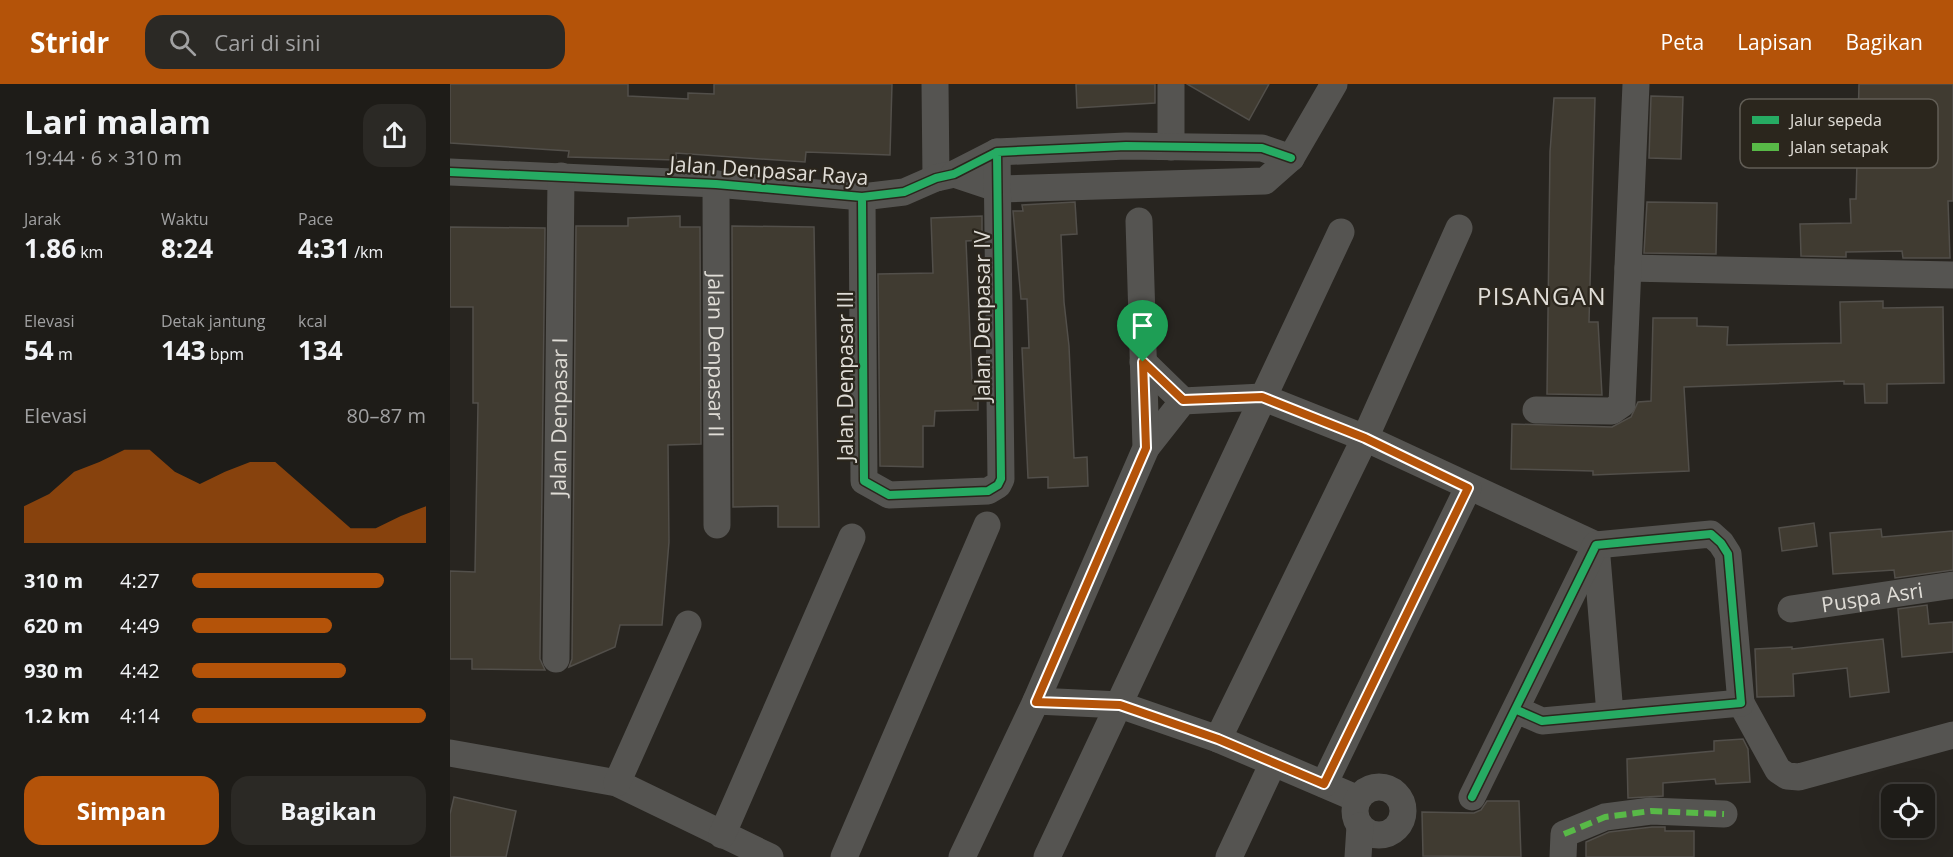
<!DOCTYPE html>
<html lang="id">
<meta charset="utf-8">
<style>
:root{--surface:#1e1c18;--page:#2b2925;--text:#f1f3f6;--muted:#a1a1a2;--line:#3c3a37;--accent:#b45309}
body{margin:0;font-family:"Open Sans",sans-serif;background:var(--page);color:var(--text);height:100vh;display:flex;flex-direction:column;font-size:22px;white-space:nowrap}
*{box-sizing:border-box;margin:0}
p{font-size:20px;color:var(--muted)}
.icon{flex:none;width:33px;height:33px;fill:none;stroke:currentColor;stroke-width:2;stroke-linecap:round;stroke-linejoin:round}
.map{position:relative;flex:1;overflow:hidden}
.details{display:flex;flex-direction:column;background:var(--surface);width:450px}
.details>*{flex:none}
.controls{position:absolute;left:1431px;top:700px;display:grid;gap:12px}
.controls a{display:grid;place-items:center;width:54px;height:54px;border-radius:12px;background:var(--surface);box-shadow:0 6px 24px #0002,0 0 0 2px var(--line);font-size:30px}
.pin{position:absolute;display:grid;place-items:center;width:51px;height:51px;color:#fff;margin:-62px -26px;border-radius:50% 50% 50% 0;rotate:-45deg;box-shadow:0 0 6px #0007}
.pin .icon{rotate:45deg}
.round{display:grid;place-items:center;flex:none;width:63px;height:63px;border-radius:18px;background:var(--page)}
.head{display:flex;align-items:center;justify-content:space-between;height:102px;padding:0 24px}
h1{font-size:33px;font-weight:700;line-height:45px}
.metrics{display:grid;grid-template-columns:repeat(3,1fr);gap:9px;height:102px;padding:6px 24px}
.metrics div{display:grid;align-content:center}
.metrics b{font-size:26px;font-weight:700}
.metrics small{font-size:16px;font-weight:400}
.metrics p{font-size:16px}
.chart{height:168px;padding:12px 24px}
.chart p{display:flex;justify-content:space-between}
.chart svg{width:100%;height:108px;margin-top:6px;fill:var(--accent);opacity:.7}
.cta{display:flex;gap:12px;margin-top:auto;padding:12px 24px}
.cta a{flex:1;height:69px;border-radius:18px;background:var(--accent);color:#fff;font-size:24px;font-weight:700;line-height:69px;text-align:center}
.cta a+a{background:var(--page);color:var(--text)}
ul{padding:0 24px;list-style:none;font-size:20px}
li{display:grid;grid-template-columns:96px 72px 1fr;align-items:center;height:45px}
li i{height:15px;border-radius:8px;background:var(--accent)}
header{display:flex;align-items:center;gap:36px;box-sizing:border-box;height:84px;padding:0 30px;background:var(--accent);color:#fff}
header strong{font-size:28px}
nav{display:flex;gap:33px;margin-inline-start:auto;font-size:21px}
.search{width:420px;height:54px;background:var(--page);display:flex;align-items:center;gap:15px;box-sizing:border-box;padding:0 21px;border-radius:18px;color:var(--muted);font-size:22px}
main{display:flex;flex:1;min-height:0}
.map>svg:first-child{display:block}
.building{fill:#403b31;stroke:#524f4a;stroke-width:1.5}
.lines{fill:none;stroke-linecap:round;stroke-linejoin:round}
.street{stroke:#555451;stroke-width:27}
.quiet{stroke:#58b947;stroke-width:6;stroke-dasharray:12 6;stroke-linecap:butt}
.cycleway-casing{stroke:#2b261d;stroke-width:11}
.cycleway{stroke:#26ab63;stroke-width:8}
.route-casing{stroke:#fff;stroke-width:12}
.route{stroke:#b45309;stroke-width:8}
.labels{text-anchor:middle;dominant-baseline:central;stroke-width:4.5;stroke-linejoin:round;paint-order:stroke}
.street-label{font-size:21px;fill:#e0ddd7;stroke:#2b261d}
.quarter-label{font-size:24px;letter-spacing:1.5px;fill:#e0ddd7;stroke:#2b261d}
.key{fill:#2b261d;stroke:#615d55;stroke-width:1.5}
.key-label{font-size:16px;fill:#e0ddd7}
</style>
<header>
<strong>Stridr</strong>
<div class="search"><svg class="icon" aria-label="search" viewBox="0 0 24 24"><circle cx="10" cy="10" r="6"/><path d="M15 15l6 6"/></svg>Cari di sini</div>
<nav><a>Peta</a><a>Lapisan</a><a>Bagikan</a></nav>
</header>
<main>
<section class="details">
<div class="head"><div><h1>Lari malam</h1><p>19:44 · 6 × 310 m</p></div><a class="round"><svg class="icon" aria-label="share" viewBox="0 0 24 24"><path d="M12 15V3M7 8l5-5 5 5M5 13v7h14v-7"/></svg></a></div>
<div class="metrics">
<div><p>Jarak</p><b>1.86<small> km</small></b></div>
<div><p>Waktu</p><b>8:24</b></div>
<div><p>Pace</p><b>4:31<small> /km</small></b></div>
</div>
<div class="metrics">
<div><p>Elevasi</p><b>54<small> m</small></b></div>
<div><p>Detak jantung</p><b>143<small> bpm</small></b></div>
<div><p>kcal</p><b>134</b></div>
</div>
<div class="chart"><p><span>Elevasi</span>80–87 m</p>
<svg viewBox="0 0 160 44" preserveAspectRatio="none"><path d="M0 44V29L10 24L20 15L30 11L40 6L50 6L60 15L70 20L80 15L90 11L100 11L110 20L120 29L130 38L140 38L150 33L160 29V44z"/></svg>
</div>
<ul>
<li><b>310 m</b>4:27<i style="width:82%"></i></li>
<li><b>620 m</b>4:49<i style="width:60%"></i></li>
<li><b>930 m</b>4:42<i style="width:66%"></i></li>
<li><b>1.2 km</b>4:14<i style="width:100%"></i></li>
</ul>
<div class="cta"><a>Simpan</a><a>Bagikan</a></div>
</section>
<div class="map">
<svg width="1503" height="773" viewBox="0 0 1503 773">
<rect width="100%" height="100%" fill="#282520"/>
<!-- building -->
<path class="building" d="M0 0H178V12L238 15V9L264 10V0H442L440 71 356 68 355 78 226 69V76L118 73 119 67 0 59Z
M626 0H705V19L627 24Z
M737 0H819L799 36Z
M1409 0H1503V117H1498L1500 174H1453L1452 167 1396 168V173L1351 172 1350 140 1401 139 1400 115H1406Z
M1201 12 1233 13 1231 75 1199 74Z
M1104 14H1145L1139 238H1148L1152 311 1097 310 1100 68Z
M625 118 627 150 611 151 614 218 619 262 624 374 637 373 638 402 598 404V393L578 394 572 264H579L577 215H571L563 127H573L572 121Z
M1197 118 1267 119 1266 170 1194 169Z
M230 132V143H250L251 360 218 361 219 458 212 541H170L165 563 119 583 122 575 126 142H178V134Z
M532 132V156L516 157 522 297H528V326L485 327 484 342H473V383L430 382 428 190 483 189 481 134Z
M282 142 364 143 369 443H328V422L283 423Z
M0 143 95 144 90 575 95 586 22 585V575H0V487L25 488 28 319H23V223H0Z
M1433 217V224L1493 223 1494 299 1437 300V319H1415L1414 300H1394V297L1234 303 1239 387 1143 391V387L1061 385 1062 340 1162 343 1181 333 1188 318 1201 317 1203 234H1247V242L1278 243 1277 261 1391 259 1390 218Z
M1364 439 1367 462 1332 467 1329 444Z
M1431 445 1432 453 1503 447V486L1445 494 1444 486 1383 490 1380 449Z
M1477 521 1479 540 1503 538V568L1452 573 1448 525Z
M1433 555 1439 608 1400 613 1397 584 1343 590 1344 612 1307 613 1305 565 1342 563V565Z
M1293 655 1298 665 1300 698 1266 700 1265 695 1213 699V712L1178 714 1177 675 1264 667V657Z
M4 713 66 727 56 773H0V730Z
M1037 717H1069L1071 773 973 772 972 728 1024 729 1031 726Z
M1202 743H1215V747H1244V773H1136V758L1159 748Z"/>
<g class="lines">
<!-- street -->
<g class="street">
<path d="M485 0 486 94"/>
<path d="M721 0V63"/>
<path d="M0 88 266 100 412 113 454 108 486 94 504 90 547 68 676 62 812 64 841 74"/>
<path d="M504 90 549 105 815 97 841 74 884 0"/>
<path id="s1" d="M266 100 267 441"/>
<path d="M412 113 414 397 439 411 538 407 548 401 551 395 547 68"/>
<path d="M1178 184 1503 191"/>
<path d="M693 278 733 317"/>
<path d="M1086 326 1162 327 1172 320 1186 0"/>
<path d="M696 364 733 317 812 313 915 354 1146 461 1160 630"/>
<path id="s2" d="M1341 525 1503 501"/>
<path id="s3" d="M106 575 111 92"/>
<path d="M586 617 670 621 768 655 908 715"/>
<path d="M1291 619 1328 686 1337 692 1349 693 1503 651"/>
<path d="M768 655 915 354 1009 144"/>
<path d="M0 669 167 699 320 773"/>
<path d="M167 699 238 540"/>
<path d="M874 700 1018 404"/>
<circle cx="929" cy="727" r="24"/>
<path d="M1022 713 1146 461 1261 450 1271 459 1278 470 1291 619 1092 637 1067 626"/>
<path d="M272 751 402 453"/>
<path d="M394 773 537 441"/>
<path d="M512 773 586 617 696 364 689 137"/>
<path d="M597 773 891 148"/>
<path d="M779 773 823 679"/>
<path d="M908 773 910 742"/>
<path d="M1113 773 1114 750 1155 733 1201 727 1274 730"/>
</g>
<!-- quiet -->
<path class="quiet" d="M1114 750 1155 733 1201 727 1274 730"/>
<defs>
<path id="cycleway" d="M0 88 266 100 412 113 454 108 486 94 504 90 547 68 676 62 812 64 841 74
M412 113 414 397 439 411 538 407 548 401 551 395 547 68
M1022 713 1146 461 1261 450 1271 459 1278 470 1291 619 1092 637 1067 626"/>
</defs>
<!-- cycleway casing -->
<use href="#cycleway" class="cycleway-casing"/>
<!-- cycleway -->
<use href="#cycleway" class="cycleway"/>
</g>
<g class="lines">
<defs>
<path id="route" d="M693 278 733 316 812 313 915 354 1018 404 874 700 768 655 670 621 586 618 696 364Z"/>
</defs>
<!-- route casing -->
<use href="#route" class="route-casing"/>
<!-- route -->
<use href="#route" class="route"/>
</g>
<g class="labels">
<!-- street labels -->
<g class="street-label">
<text transform="translate(319 86) rotate(4)">Jalan Denpasar Raya</text>
<text transform="translate(532 232) rotate(-90)">Jalan Denpasar IV</text>
<text stroke="none"><textPath href="#s1" startOffset="171">Jalan Denpasar II</textPath></text>
<text transform="translate(395 292) rotate(-90)">Jalan Denpasar III</text>
<text stroke="none"><textPath href="#s3" startOffset="242">Jalan Denpasar I</textPath></text>
<text stroke="none"><textPath href="#s2" startOffset="82">Puspa Asri</textPath></text>
</g>
<!-- quarter labels -->
<g class="quarter-label">
<text x="1092" y="211">PISANGAN</text>
</g>
</g>
<!-- legend -->
<rect x="1290" y="15" width="198" height="69" rx="9" class="key"/>
<rect x="1302" y="32" width="27" height="8" fill="#26ab63"/>
<rect x="1302" y="59" width="27" height="8" fill="#58b947"/>
<g class="key-label">
<text x="1340" y="42">Jalur sepeda</text>
<text x="1340" y="69">Jalan setapak</text>
</g>
</svg>
<div class="controls">
<a><svg class="icon" aria-label="locate" viewBox="0 0 24 24"><circle cx="12" cy="12" r="6"/><path d="M12 2v4M12 18v4M2 12h4M18 12h4"/></svg></a>
</div>
<div class="pin" style="left:693px;top:278px;background:#1e9e55"><svg class="icon" aria-label="arrive" viewBox="0 0 24 24"><path d="M6 21V4h12l-3 4 3 4H6"/></svg></div>
</div>
</main>
